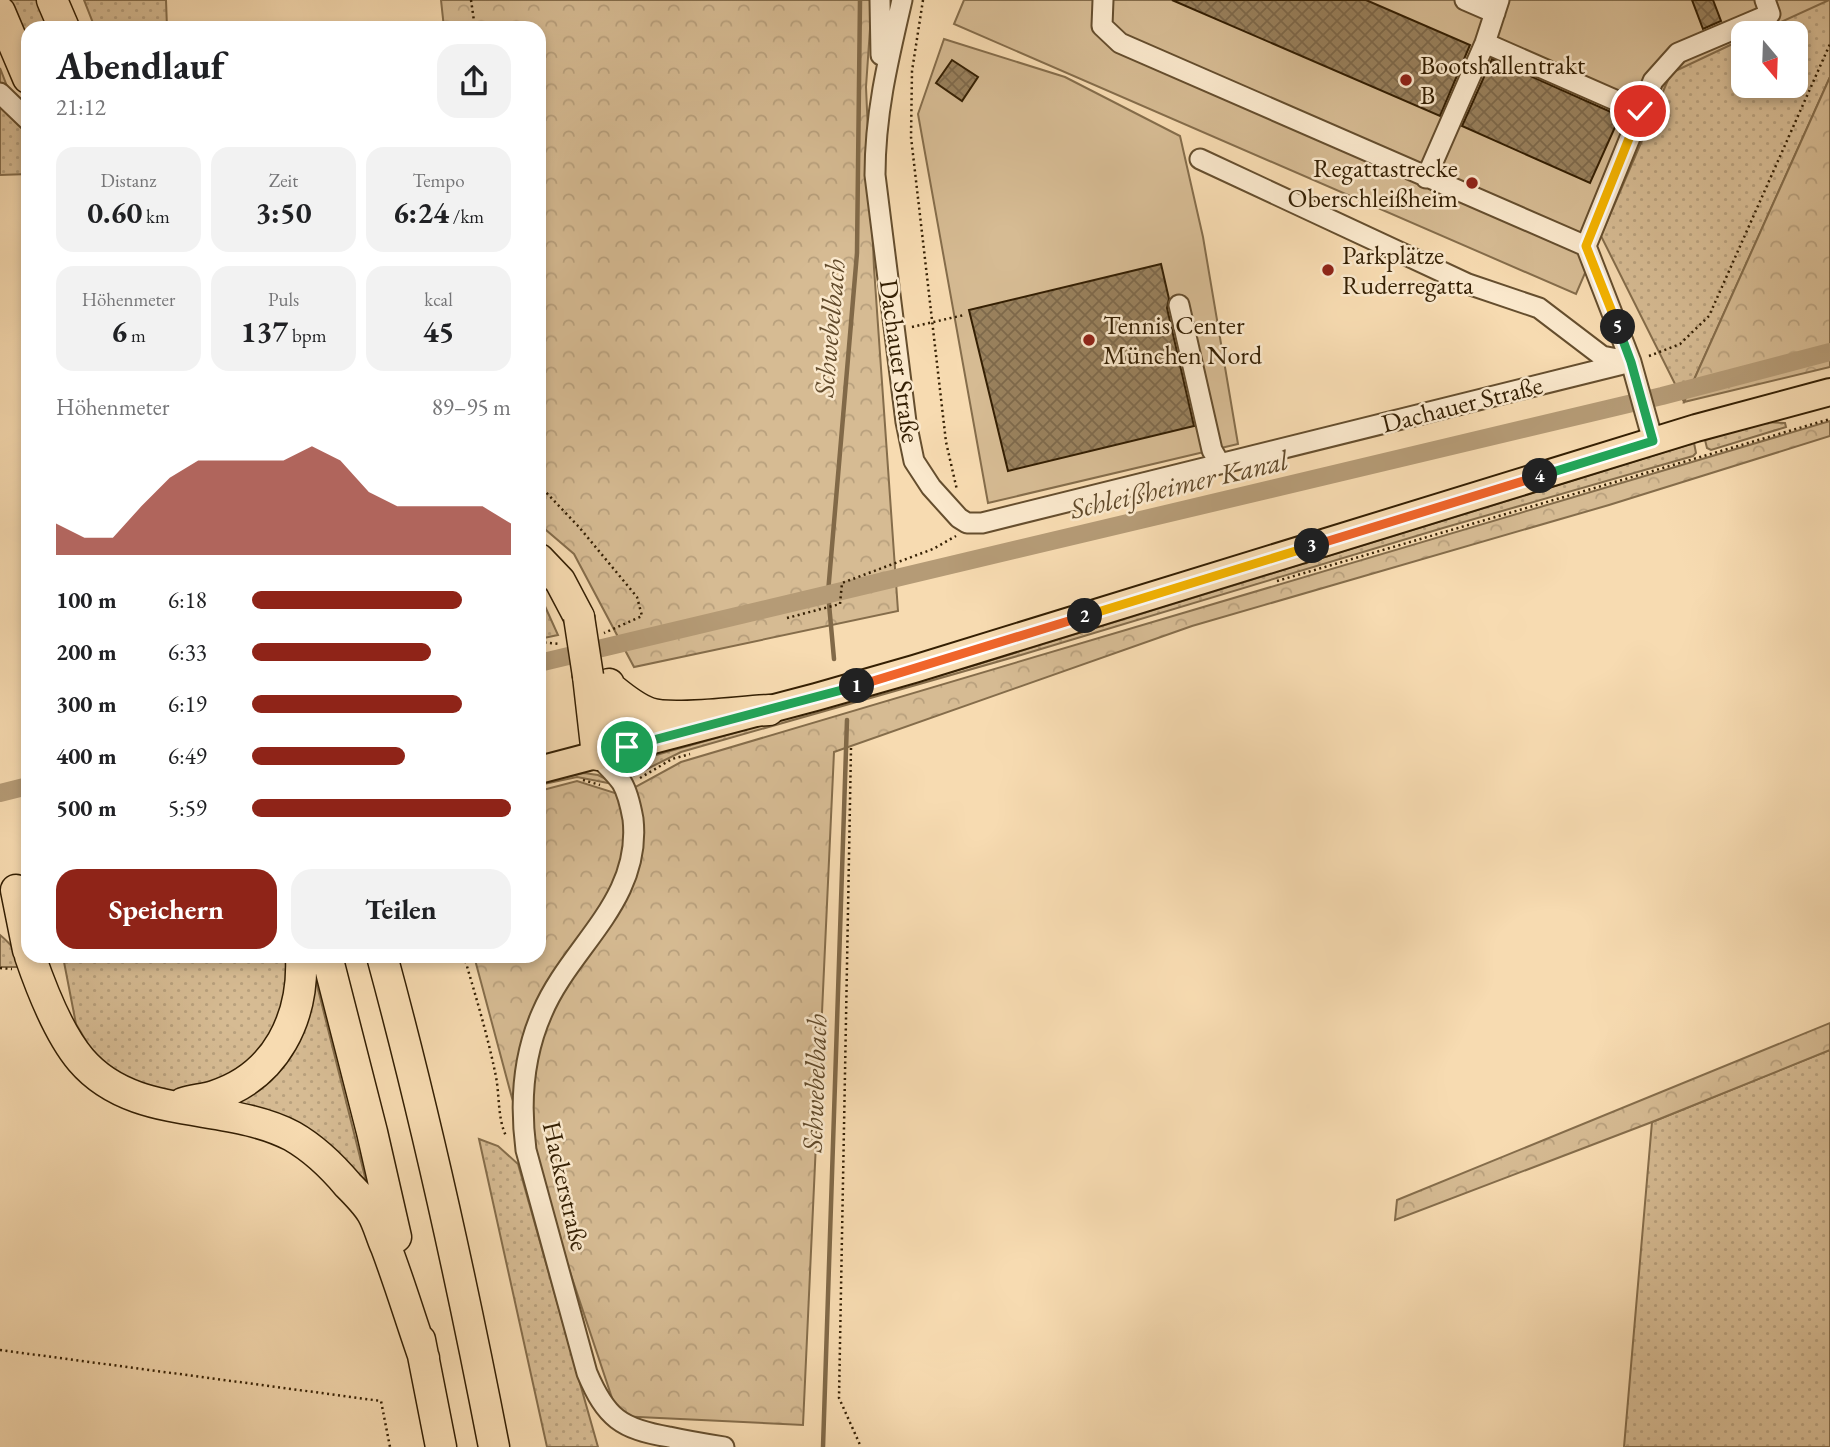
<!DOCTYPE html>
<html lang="de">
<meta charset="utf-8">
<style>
:root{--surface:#fff;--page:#f2f2f2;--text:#202124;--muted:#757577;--accent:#8f2418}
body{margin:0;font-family:"EB Garamond",serif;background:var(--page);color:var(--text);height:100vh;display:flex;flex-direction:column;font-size:26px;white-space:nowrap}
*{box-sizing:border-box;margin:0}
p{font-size:23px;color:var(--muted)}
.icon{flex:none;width:38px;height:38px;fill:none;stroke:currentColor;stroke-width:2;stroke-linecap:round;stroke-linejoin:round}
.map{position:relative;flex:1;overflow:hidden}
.side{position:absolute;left:21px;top:21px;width:525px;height:942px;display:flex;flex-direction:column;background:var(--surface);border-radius:21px;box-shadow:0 4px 10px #0003}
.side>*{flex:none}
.needle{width:46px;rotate:161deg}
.fabs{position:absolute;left:1731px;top:21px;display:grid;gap:14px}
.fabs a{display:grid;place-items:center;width:77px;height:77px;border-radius:14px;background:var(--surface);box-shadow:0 4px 10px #0003;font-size:35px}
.pin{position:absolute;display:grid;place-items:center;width:60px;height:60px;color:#fff;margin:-30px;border:4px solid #fff;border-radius:50%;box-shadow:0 2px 7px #0007}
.km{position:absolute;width:35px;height:35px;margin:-18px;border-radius:50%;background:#222;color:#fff;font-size:19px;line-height:35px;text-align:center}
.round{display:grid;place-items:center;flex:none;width:74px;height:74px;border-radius:21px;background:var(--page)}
.head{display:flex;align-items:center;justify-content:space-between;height:119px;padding:0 35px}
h1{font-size:38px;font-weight:700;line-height:52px}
.metrics{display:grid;grid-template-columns:repeat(3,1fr);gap:10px;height:119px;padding:7px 35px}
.metrics div{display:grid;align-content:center;border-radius:18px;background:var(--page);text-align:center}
.metrics b{font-size:30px;font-weight:700}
.metrics small{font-size:19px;font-weight:400}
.metrics p{font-size:19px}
.chart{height:196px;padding:14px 35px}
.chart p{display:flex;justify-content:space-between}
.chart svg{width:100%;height:126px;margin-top:7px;fill:var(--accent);opacity:.7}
.cta{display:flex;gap:14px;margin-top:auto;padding:14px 35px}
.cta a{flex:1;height:80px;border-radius:21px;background:var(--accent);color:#fff;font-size:28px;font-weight:700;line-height:80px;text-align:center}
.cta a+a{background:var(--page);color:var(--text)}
ul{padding:0 35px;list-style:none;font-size:23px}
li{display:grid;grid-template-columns:112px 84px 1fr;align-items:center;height:52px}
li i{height:18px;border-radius:9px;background:var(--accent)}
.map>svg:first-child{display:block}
.grass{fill:url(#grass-dots);stroke:#856d4b;stroke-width:2;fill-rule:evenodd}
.forest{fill:url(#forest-crowns);stroke:#856d4b;stroke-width:2}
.pitch{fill:#d6bb93;stroke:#856d4b;stroke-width:2}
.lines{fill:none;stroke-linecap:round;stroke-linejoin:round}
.stream{stroke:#816948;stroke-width:4.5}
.canal{stroke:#b59b76;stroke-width:18}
.building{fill:url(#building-cross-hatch);stroke:#341f03;stroke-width:2}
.minor-casing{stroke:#654e2e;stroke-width:23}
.major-casing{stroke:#341f03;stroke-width:30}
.highway-casing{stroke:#341f03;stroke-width:33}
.path{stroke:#341f03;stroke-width:2.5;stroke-dasharray:2 3.5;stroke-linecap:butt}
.minor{stroke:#fae8cc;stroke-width:19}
.major{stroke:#f7dbb1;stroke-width:26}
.highway{stroke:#f7dbb1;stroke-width:30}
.highway-bridge-casing{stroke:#341f03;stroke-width:33;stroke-linecap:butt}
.highway-bridge{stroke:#f7dbb1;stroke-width:30}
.split-1-casing{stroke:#fff;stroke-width:14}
.split-2-casing{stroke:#fff;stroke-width:14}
.split-3-casing{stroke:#fff;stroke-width:14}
.split-4-casing{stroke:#fff;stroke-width:14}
.split-5-casing{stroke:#fff;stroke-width:14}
.split-6-casing{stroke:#fff;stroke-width:14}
.split-1{stroke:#22a559;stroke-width:9}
.split-2{stroke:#f0652b;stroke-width:9}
.split-3{stroke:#f5b400;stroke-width:9}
.split-4{stroke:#f0652b;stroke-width:9}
.split-5{stroke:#22a559;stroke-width:9}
.split-6{stroke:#f5b400;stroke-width:9}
.poi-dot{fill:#8f2418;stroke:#fae8cc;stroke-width:2.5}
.labels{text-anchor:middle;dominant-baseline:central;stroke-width:5;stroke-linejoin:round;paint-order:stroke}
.poi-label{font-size:26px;fill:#341f03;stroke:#fae8cc;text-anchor:start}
.street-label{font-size:26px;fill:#341f03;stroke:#fae8cc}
.water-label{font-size:28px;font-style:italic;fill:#614a2b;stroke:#fae8cc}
</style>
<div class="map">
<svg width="1830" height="1447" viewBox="0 0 1830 1447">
<defs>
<pattern id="grass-dots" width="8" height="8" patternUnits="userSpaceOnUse" patternTransform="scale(1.75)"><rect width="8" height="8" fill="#d6bb93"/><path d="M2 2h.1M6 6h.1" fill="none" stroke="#b8a07d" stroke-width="1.8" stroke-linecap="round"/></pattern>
<pattern id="forest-crowns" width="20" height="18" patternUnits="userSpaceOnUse" patternTransform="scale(1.75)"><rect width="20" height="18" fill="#d6bb93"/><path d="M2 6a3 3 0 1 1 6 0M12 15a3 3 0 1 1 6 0" fill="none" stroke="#b8a07d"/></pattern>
<pattern id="building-cross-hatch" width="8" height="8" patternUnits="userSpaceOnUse" patternTransform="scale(1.75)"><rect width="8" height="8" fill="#99815d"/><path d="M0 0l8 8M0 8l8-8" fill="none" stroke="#7e694b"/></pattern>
</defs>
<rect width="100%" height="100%" fill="#f7dbb1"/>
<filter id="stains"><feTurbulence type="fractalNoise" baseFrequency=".00286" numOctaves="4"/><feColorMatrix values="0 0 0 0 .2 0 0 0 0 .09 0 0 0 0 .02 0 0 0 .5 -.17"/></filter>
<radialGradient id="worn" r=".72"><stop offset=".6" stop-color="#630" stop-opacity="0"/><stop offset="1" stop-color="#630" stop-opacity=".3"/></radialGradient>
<!-- grass -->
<path class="grass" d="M7 0H40L53 28H28V52Z
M84 0H166L167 28H95Z
M1641 0H1830V77L1684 402 1590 214ZM1743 33H1796V86H1743Z
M0 68 28 141V174L0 175Z
M1763 422 1785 423 1786 427 1711 450 1707 448 1705 440Z
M1694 443 1696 453 1693 456 1443 528 1021 655 681 752 635 775 642 764 656 755 979 664Z
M539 593 558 635 539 639Z
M584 773 598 775 608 780V783L577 777 539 785V783Z
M0 935C12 945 18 952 19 967H0Z
M88 956H293L291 1008 260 1058 216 1087 167 1092 140 1087 115 1072 92 1051 76 1024 64 962Z
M313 969 369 1193 234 1106Z
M1830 1050V1447H1624L1652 1122Z
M479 1139 498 1146 518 1164 598 1447H547Z"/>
<!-- forest -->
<path class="forest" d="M441 0H872L866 87 874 268 898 611 634 667 574 554 539 524V28H444Z
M1830 77V367L1684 402Z
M1830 421V436L1609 505 1192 626 834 752 803 1425 618 1416 512 1098 474 956H539V791L577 781 621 795 681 762Z
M1830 1023V1050L1652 1122 1395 1220 1397 1200Z"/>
<!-- pitch -->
<path class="pitch" d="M964 0H1829L1757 33H1743V39L1671 73 1576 294 954 24Z
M944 39 1065 77 1180 136 1203 237 1238 444 988 503 918 114Z"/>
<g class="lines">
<!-- stream -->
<path class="stream" d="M834 659 828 593 857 253 860 0
M823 1447 847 720"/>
<!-- canal -->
<path class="canal" d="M539 663 1662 396 1830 352
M0 793 28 786"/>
</g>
<!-- building -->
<path class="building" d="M1172 0H1366L1470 45 1440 116Z
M1692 0H1713L1721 21 1703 29Z
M1492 59 1620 116 1590 183 1462 126Z
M952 60 978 77 962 101 936 83Z
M1161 264 1169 299 1167 308 1194 426 1008 471 969 310Z"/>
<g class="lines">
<defs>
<path id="minor" d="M880 0 881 55
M902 0C888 60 875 114 875 175L906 422 914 461 931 487 959 518 967 523H982L1631 362
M1103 0 1102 26 1120 43 1586 246 1631 362 1653 441
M1465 0 1495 13
M1485 43 1640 111
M0 93 28 120
M1200 159 1468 284 1539 308 1602 356 1627 361
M1426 178 1485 43 1499 0
M1586 246 1653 81 1678 53 1770 14 1765 0
M1179 305 1212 450 1220 464
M597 755C605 764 615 773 622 783 628 793 631 808 633 819 642 901 570 946 542 1013 523 1056 520 1104 526 1150L587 1373C606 1418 621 1429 669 1437 687 1441 705 1444 724 1447"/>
<path id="major" d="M539 770 816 697 914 669 1696 428 1830 392"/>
<path id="highway" d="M52 0 64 28
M0 12 28 78
M539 559 560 581 579 617
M588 676 597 755
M609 684 627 747
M612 689C623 698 635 708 649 713 672 721 741 711 769 710
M16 890 28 950
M30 956C41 988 58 1033 81 1060 134 1122 225 1101 292 1136 313 1148 332 1166 348 1185 356 1193 366 1203 372 1213 378 1223 381 1236 386 1247 400 1284 411 1321 424 1358
M327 956 372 1132 396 1237
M382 956C426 1118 462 1282 494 1447
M183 1103C193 1100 204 1099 214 1096 277 1076 304 1017 301 956
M420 1340 441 1447"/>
</defs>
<!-- minor casing -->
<use href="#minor" class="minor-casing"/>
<!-- major casing -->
<use href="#major" class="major-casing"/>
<!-- highway casing -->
<use href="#highway" class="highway-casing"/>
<!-- path -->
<path class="path" d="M471 0 475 28
M923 0 912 71 911 137 946 442 957 490
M912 327 964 315
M1649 356 1680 344 1709 316 1830 44
M539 485 579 527 637 597 642 616 604 633
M1277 581 1830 419
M787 618 840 604 842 583 933 549 956 536
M539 642 560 644
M851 748 839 1398 861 1447
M640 778 672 759 690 754
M583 780 600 785
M464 956C475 994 487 1033 495 1072 500 1093 497 1117 506 1136
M68 957 73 956
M0 968 12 969
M0 1350 381 1401 390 1447"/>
<!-- minor -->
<use href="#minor" class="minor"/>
<!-- major -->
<use href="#major" class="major"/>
<!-- highway -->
<use href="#highway" class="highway"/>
<defs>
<path id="highway-bridge" d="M579 617 588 676"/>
</defs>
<!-- highway-bridge casing -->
<use href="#highway-bridge" class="highway-bridge-casing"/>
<!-- highway-bridge -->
<use href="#highway-bridge" class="highway-bridge"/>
</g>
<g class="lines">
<defs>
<path id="split-1" d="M627 747 857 686"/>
<path id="split-2" d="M857 686 1085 616"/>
<path id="split-3" d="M1085 616 1312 546"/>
<path id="split-4" d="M1312 546 1540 476"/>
<path id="split-5" d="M1540 476 1653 441 1631 362 1618 327"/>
<path id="split-6" d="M1618 327 1586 246 1640 111"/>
</defs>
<!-- split-1 casing -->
<use href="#split-1" class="split-1-casing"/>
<!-- split-2 casing -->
<use href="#split-2" class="split-2-casing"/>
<!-- split-3 casing -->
<use href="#split-3" class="split-3-casing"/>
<!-- split-4 casing -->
<use href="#split-4" class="split-4-casing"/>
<!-- split-5 casing -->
<use href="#split-5" class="split-5-casing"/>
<!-- split-6 casing -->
<use href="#split-6" class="split-6-casing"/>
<!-- split-1 -->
<use href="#split-1" class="split-1"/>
<!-- split-2 -->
<use href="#split-2" class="split-2"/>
<!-- split-3 -->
<use href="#split-3" class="split-3"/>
<!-- split-4 -->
<use href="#split-4" class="split-4"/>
<!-- split-5 -->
<use href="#split-5" class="split-5"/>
<!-- split-6 -->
<use href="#split-6" class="split-6"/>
</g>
<!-- markers -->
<g class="poi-dot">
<circle cx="1406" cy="80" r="7"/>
<circle cx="1472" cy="183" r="7"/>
<circle cx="1328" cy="270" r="7"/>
<circle cx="1089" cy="340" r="7"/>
</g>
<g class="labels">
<!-- poi labels -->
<g class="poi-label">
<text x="1420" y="65">Bootshallentrakt<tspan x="1420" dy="30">B</tspan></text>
<text x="1458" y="168" text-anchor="end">Regattastrecke<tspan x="1458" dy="30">Oberschleißheim</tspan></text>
<text x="1342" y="255">Parkplätze<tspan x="1342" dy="30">Ruderregatta</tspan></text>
<text x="1103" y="325">Tennis Center<tspan x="1103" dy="30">München Nord</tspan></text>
</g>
<!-- street labels -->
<g class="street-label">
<text transform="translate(900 361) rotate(82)">Dachauer Straße</text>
<text transform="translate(1462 404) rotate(-14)">Dachauer Straße</text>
<text transform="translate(566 1186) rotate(77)">Hackerstraße</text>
</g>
<!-- water labels -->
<g class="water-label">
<text transform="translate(829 328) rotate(-85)">Schwebelbach</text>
<text transform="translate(1179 484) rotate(-13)">Schleißheimer Kanal</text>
<text transform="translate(814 1083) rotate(-88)">Schwebelbach</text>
</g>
</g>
<rect width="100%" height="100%" filter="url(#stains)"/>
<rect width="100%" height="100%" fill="url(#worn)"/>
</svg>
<div class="fabs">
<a><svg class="needle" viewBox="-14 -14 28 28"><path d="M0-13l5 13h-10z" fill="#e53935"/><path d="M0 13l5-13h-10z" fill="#757577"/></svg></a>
</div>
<div class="pin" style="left:627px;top:747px;background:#1e9e55"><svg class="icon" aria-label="arrive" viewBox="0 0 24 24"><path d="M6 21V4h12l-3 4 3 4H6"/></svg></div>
<div class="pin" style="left:1640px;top:111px;background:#d93025"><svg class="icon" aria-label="check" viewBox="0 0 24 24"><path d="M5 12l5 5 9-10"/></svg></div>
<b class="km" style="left:857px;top:686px">1</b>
<b class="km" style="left:1085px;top:616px">2</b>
<b class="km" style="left:1312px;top:546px">3</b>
<b class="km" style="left:1540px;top:476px">4</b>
<b class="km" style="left:1618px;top:327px">5</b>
<section class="side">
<div class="head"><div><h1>Abendlauf</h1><p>21:12</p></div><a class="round"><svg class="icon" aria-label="share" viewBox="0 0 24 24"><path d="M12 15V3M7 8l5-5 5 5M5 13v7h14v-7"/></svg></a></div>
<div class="metrics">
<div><p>Distanz</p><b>0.60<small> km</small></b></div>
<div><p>Zeit</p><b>3:50</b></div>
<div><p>Tempo</p><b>6:24<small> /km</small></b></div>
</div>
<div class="metrics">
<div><p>Höhenmeter</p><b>6<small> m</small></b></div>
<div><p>Puls</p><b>137<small> bpm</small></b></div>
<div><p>kcal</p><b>45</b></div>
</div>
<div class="chart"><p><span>Höhenmeter</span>89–95 m</p>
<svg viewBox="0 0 160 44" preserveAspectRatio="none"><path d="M0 44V33L10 38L20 38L30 27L40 17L50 11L60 11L70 11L80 11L90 6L100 11L110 22L120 27L130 27L140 27L150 27L160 33V44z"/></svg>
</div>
<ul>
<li><b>100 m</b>6:18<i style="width:81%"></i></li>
<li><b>200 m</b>6:33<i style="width:69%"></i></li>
<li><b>300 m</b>6:19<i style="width:81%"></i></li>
<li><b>400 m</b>6:49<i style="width:59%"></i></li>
<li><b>500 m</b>5:59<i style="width:100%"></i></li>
</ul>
<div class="cta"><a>Speichern</a><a>Teilen</a></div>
</section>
</div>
